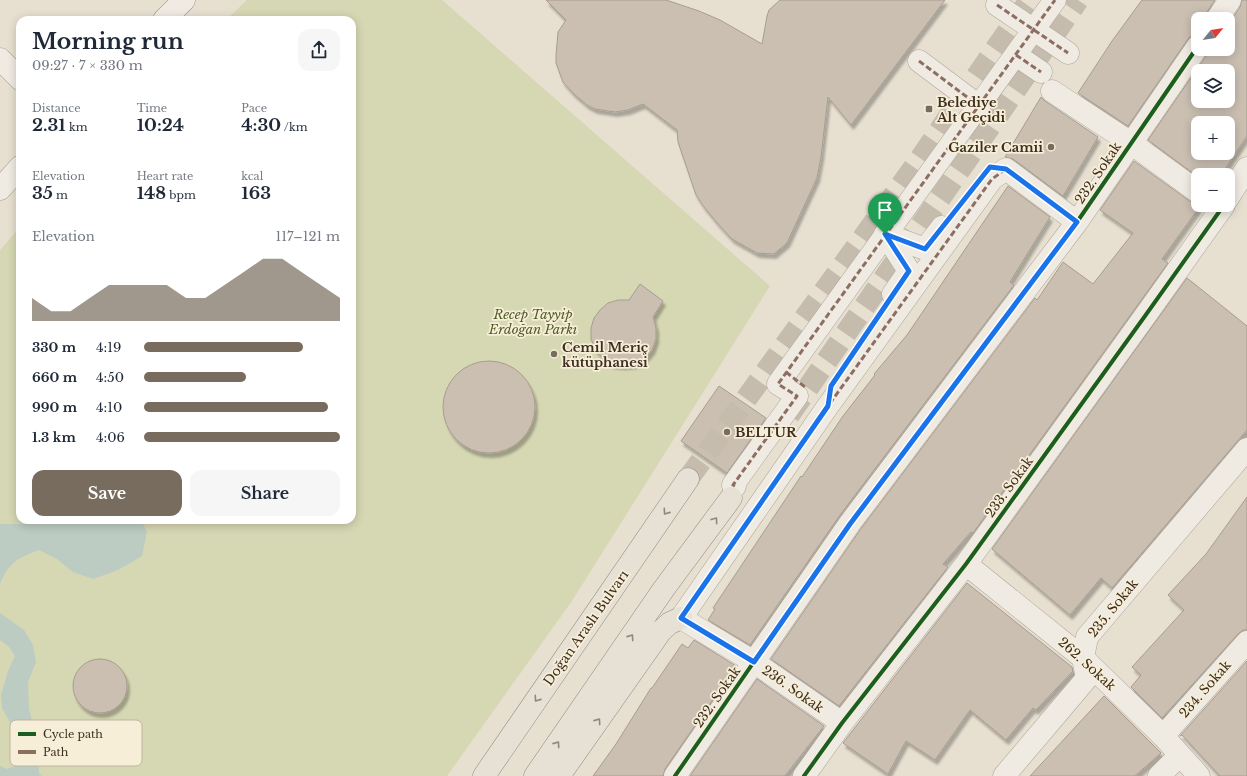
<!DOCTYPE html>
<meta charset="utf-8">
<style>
:root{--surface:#fff;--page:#f6f6f7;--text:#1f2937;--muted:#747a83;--accent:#786c5e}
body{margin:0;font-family:"Libre Baskerville",serif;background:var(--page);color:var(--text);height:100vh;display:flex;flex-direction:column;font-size:15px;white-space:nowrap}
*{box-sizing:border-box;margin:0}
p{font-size:13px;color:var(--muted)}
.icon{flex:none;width:22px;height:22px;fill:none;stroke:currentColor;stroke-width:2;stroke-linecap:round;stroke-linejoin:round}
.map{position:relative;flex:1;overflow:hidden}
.panel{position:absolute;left:16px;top:16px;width:340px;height:508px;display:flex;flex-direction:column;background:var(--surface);border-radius:12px;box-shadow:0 2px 10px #0003}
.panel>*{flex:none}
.needle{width:26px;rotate:60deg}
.fabs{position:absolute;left:1191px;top:12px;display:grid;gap:8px}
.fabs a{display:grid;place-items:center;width:44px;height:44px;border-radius:8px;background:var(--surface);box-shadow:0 2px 10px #0003;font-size:20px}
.pin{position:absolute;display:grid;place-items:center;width:34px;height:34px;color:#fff;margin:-41px -17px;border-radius:50% 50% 50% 0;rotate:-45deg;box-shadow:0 0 4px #0007}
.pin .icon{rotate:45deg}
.round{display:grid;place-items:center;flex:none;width:42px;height:42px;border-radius:12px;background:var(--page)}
.headline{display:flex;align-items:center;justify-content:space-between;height:68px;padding:0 16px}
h1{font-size:22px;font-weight:800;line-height:30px}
.figures{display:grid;grid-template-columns:repeat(3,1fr);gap:6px;height:68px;padding:4px 16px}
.figures div{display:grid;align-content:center}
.figures b{font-size:17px;font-weight:800}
.figures small{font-size:11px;font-weight:400}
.figures p{font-size:11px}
.chart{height:112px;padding:8px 16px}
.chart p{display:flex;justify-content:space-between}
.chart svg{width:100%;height:72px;margin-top:4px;fill:var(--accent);opacity:.7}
.cta{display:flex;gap:8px;margin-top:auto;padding:8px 16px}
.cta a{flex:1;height:46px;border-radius:12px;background:var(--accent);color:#fff;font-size:16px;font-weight:800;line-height:46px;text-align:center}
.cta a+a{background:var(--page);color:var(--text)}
ul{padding:0 16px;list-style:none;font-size:13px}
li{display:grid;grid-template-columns:64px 48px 1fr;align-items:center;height:30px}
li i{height:10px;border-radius:5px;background:var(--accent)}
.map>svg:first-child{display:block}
.green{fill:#d6d7b3}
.water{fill:#bcccc2}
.building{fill:#cbbfb2;stroke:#a89c90;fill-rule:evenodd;filter:url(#shadow)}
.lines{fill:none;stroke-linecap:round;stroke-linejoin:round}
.primary-tunnel{stroke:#c5bcae;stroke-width:22;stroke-dasharray:22 11;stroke-linecap:butt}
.street-casing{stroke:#ada599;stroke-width:23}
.secondary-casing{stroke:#9c958a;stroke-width:23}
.primary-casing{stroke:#928b80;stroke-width:23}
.street{stroke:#efebe3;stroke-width:22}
.secondary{stroke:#efebe3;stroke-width:22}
.primary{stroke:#e6e1d4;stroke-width:22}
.quiet{stroke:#8d6e63;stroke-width:3;stroke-dasharray:6 3;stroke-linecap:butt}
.cycleway-casing{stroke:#f7eed8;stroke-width:6}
.cycleway{stroke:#1b5e20;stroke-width:4}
.oneway{stroke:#92887a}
.route-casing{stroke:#fff;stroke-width:8}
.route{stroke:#1a73e8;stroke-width:5}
.poi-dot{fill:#786c5e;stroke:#f7eed8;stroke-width:1.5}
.labels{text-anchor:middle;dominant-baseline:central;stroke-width:3.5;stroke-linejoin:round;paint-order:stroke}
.poi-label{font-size:13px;font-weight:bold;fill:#3d2e20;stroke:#f7eed8;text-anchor:start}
.street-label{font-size:13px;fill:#3d2e20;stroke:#f7eed8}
.park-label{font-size:13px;font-style:italic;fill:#4d5a26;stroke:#f7eed8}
.key{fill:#f7eed8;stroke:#bfb4a1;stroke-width:1}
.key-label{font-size:11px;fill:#3d2e20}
</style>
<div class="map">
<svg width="1247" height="776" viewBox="0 0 1247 776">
<defs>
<filter id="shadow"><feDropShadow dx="2.5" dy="4.5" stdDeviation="1" flood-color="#0004"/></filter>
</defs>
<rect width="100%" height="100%" fill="#e7e0d1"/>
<!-- green -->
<path class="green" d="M247 0H442L770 286 572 601 447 776H0V250L20 227V520H352V20H226Z"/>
<!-- water -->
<path class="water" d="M57 520H141L147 532 142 556 118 570 93 579 73 572 57 559 39 550C18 558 9 562 0 584V524H46Z
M0 613 24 630 33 645 36 662 28 682 29 709 39 750V773L42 776H0V766L7 769 18 765 19 756 17 743 12 726 2 708 1 695 8 671 15 656 9 647 0 640Z"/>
<!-- building -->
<path class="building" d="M546 0H666L699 11 720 20 762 44 767 16 769 10 780 0H945L851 125 828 97 821 157 817 178 787 243 774 254 757 253 732 239 718 224 704 207 696 195 678 142 677 130 643 104 628 110 615 112 595 109 587 105 574 94 563 82 556 63V55L558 32 566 20Z
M1142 0H1215L1207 12 1205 19H1198V34L1192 35 1188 39 1128 126 1078 93 1112 41Z
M1242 0H1247V136L1221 175H1198V177L1148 140 1208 53 1210 49H1228V25L1240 7ZM1198 71H1228V101H1198ZM1198 123H1228V153H1198Z
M1041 97 1045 101 1098 137 1063 196 1013 159 1005 157Z
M1134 161 1191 202 1198 204V209L1162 259 1168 263 973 533 971 532 943 564 948 567 839 706 771 659 860 530 1035 298 1037 300 1063 262 1093 284 1133 233 1100 210Z
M1008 186 1050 217 1010 282 1014 285 840 515 750 645 708 620 715 609 713 608 801 476 802 477 843 416 875 375 874 374 907 335Z
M1187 278 1247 326V430L1112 588 1101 578 1070 615 992 549Z
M640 284 663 301 653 317 656 328V339L652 350 645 358 634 364 623 365 612 364 603 358 595 349 591 339V328L594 318 600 310 608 303 618 300H629Z
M443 407a46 46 0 1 1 92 0a46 46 0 1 1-92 0Z
M719 386 766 418 727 473 681 441Z
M1247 497V630H1243L1238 634 1162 718 1131 687 1141 675 1132 667 1184 610 1168 595 1206 554Z
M967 583 1072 667 1073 671 1036 710 1033 708 1006 740 970 710 935 760 906 741 888 774 843 743Z
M694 640 736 666 665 769 663 776H593L616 744 651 688H652L682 644 688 648Z
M73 686a27 27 0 1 1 54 0a27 27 0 1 1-54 0Z
M1247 661V776H1220L1182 735 1180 736Z
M757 679 824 726 785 776H690Z
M1104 696 1161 753 1135 776H1030Z"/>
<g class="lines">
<!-- primary-tunnel -->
<path class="primary-tunnel" d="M789 415 1078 0
M688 479 918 162 988 60 1030 0"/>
<defs>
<path id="street" d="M997 5 1068 53
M1217 19 1230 0
M1016 55 1041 72
M0 59 20 79
M919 61 979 106
M1052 91 1131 143 1198 192
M1228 198 1247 168
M885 234 909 271 893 294
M885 234 925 249 942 227
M735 486 733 485 797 396 778 384 1055 0
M966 564 1083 658 1163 736 1199 776
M842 723 754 662 681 618 828 406 992 179 1006 169 1077 222
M1163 736 1247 642
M675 776 850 523 1077 222 1198 46
M804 776 842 723 966 564 1145 316 1224 205
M1004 776 1087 678 1083 658 1087 637 1247 449
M1159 776 1180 755"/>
<path id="secondary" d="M164 20 184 0
M0 189 20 167"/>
<path id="primary" d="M484 776 688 479
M535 776 663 590 731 498
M559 776 661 631 670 623 681 618"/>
</defs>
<!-- street casing -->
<use href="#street" class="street-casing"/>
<!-- secondary casing -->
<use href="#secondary" class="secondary-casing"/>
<!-- primary casing -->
<use href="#primary" class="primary-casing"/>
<!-- street -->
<use href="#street" class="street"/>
<!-- secondary -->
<use href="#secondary" class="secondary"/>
<!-- primary -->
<use href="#primary" class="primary"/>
<!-- quiet -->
<path class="quiet" d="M997 5 1068 53
M1016 55 1041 72
M919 61 979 106
M885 234 925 249 990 167 1006 169
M786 372 805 387
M828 404 831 386 909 271 885 234
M735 486 733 485 797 396 778 384 1055 0
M681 618 828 406 992 179 1006 169 1077 222"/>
<defs>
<path id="cycleway" d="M675 776 850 523 1077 222 1198 46
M804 776 842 723 966 564 1145 316 1224 205"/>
</defs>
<!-- cycleway casing -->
<use href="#cycleway" class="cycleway-casing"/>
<!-- cycleway -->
<use href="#cycleway" class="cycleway"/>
</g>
<!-- one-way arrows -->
<defs><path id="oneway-chevron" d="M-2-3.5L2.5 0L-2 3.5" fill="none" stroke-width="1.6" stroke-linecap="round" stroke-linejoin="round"/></defs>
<g class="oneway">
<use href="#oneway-chevron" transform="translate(666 512) rotate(125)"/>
<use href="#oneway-chevron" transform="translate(715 520) rotate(-54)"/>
<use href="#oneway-chevron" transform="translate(631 637) rotate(-55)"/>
<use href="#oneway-chevron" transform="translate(537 699) rotate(125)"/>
<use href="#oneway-chevron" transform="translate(598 721) rotate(-55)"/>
<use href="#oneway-chevron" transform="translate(557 744) rotate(-55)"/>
</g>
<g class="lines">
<defs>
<path id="route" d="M990 167 1006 169 1077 222 850 524 754 662 681 618 828 406 831 386 909 271 885 234 925 249Z"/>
</defs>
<!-- route casing -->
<use href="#route" class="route-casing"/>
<!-- route -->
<use href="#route" class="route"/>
</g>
<!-- markers -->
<g class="poi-dot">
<rect x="925" y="105" width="8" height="8" rx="2"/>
<circle cx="1051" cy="147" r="4"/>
<circle cx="554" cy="354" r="4"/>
<circle cx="727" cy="432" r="4"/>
</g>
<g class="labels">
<!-- poi labels -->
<g class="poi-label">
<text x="937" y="102">Belediye<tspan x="937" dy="15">Alt Geçidi</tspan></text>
<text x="1043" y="147" text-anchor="end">Gaziler Camii</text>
<text x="562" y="347">Cemil Meriç<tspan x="562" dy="15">kütüphanesi</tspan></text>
<text x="735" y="432">BELTUR</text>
</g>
<!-- street labels -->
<g class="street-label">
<text transform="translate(1098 173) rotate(-56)">232. Sokak</text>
<text transform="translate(1009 487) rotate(-54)">233. Sokak</text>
<text transform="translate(1113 608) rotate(-51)">235. Sokak</text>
<text transform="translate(586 628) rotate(-55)">Doğan Araslı Bulvarı</text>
<text transform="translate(1087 664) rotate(42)">262. Sokak</text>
<text transform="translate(793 689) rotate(35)">236. Sokak</text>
<text transform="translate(1205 689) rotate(-49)">234. Sokak</text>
<text transform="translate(717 697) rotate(-55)">232. Sokak</text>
</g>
<!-- park labels -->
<g class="park-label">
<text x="533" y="314">Recep Tayyip<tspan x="533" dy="15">Erdoğan Parkı</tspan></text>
</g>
</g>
<!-- legend -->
<rect x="10" y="720" width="132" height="46" rx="6" class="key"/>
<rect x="18" y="732" width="18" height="4" fill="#1b5e20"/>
<rect x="18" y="750" width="18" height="4" fill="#8d6e63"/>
<g class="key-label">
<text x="43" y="738">Cycle path</text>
<text x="43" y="756">Path</text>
</g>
</svg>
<div class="fabs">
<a><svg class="needle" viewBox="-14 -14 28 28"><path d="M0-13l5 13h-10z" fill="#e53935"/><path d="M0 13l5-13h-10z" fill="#747a83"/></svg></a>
<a><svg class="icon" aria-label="layers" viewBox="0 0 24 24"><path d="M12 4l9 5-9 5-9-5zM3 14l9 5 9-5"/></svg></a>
<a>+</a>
<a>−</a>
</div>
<div class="pin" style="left:885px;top:234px;background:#1e9e55"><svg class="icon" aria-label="arrive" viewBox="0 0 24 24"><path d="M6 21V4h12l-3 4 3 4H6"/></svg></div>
<section class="panel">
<div class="headline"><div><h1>Morning run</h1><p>09:27 · 7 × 330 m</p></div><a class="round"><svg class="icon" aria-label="share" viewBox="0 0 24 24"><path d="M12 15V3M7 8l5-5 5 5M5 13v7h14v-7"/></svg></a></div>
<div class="figures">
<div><p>Distance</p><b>2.31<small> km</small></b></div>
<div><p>Time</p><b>10:24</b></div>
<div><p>Pace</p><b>4:30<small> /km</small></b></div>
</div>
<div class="figures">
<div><p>Elevation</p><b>35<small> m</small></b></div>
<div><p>Heart rate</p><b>148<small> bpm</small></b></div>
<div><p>kcal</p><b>163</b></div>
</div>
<div class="chart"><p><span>Elevation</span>117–121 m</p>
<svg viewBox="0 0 160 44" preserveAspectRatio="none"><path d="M0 44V30L10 38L20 38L30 30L40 22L50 22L60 22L70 22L80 30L90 30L100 22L110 14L120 6L130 6L140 14L150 22L160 30V44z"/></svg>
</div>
<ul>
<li><b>330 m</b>4:19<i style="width:81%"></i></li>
<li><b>660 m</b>4:50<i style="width:52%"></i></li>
<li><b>990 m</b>4:10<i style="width:94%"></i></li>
<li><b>1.3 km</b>4:06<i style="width:100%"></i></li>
</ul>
<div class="cta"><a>Save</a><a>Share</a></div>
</section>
</div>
